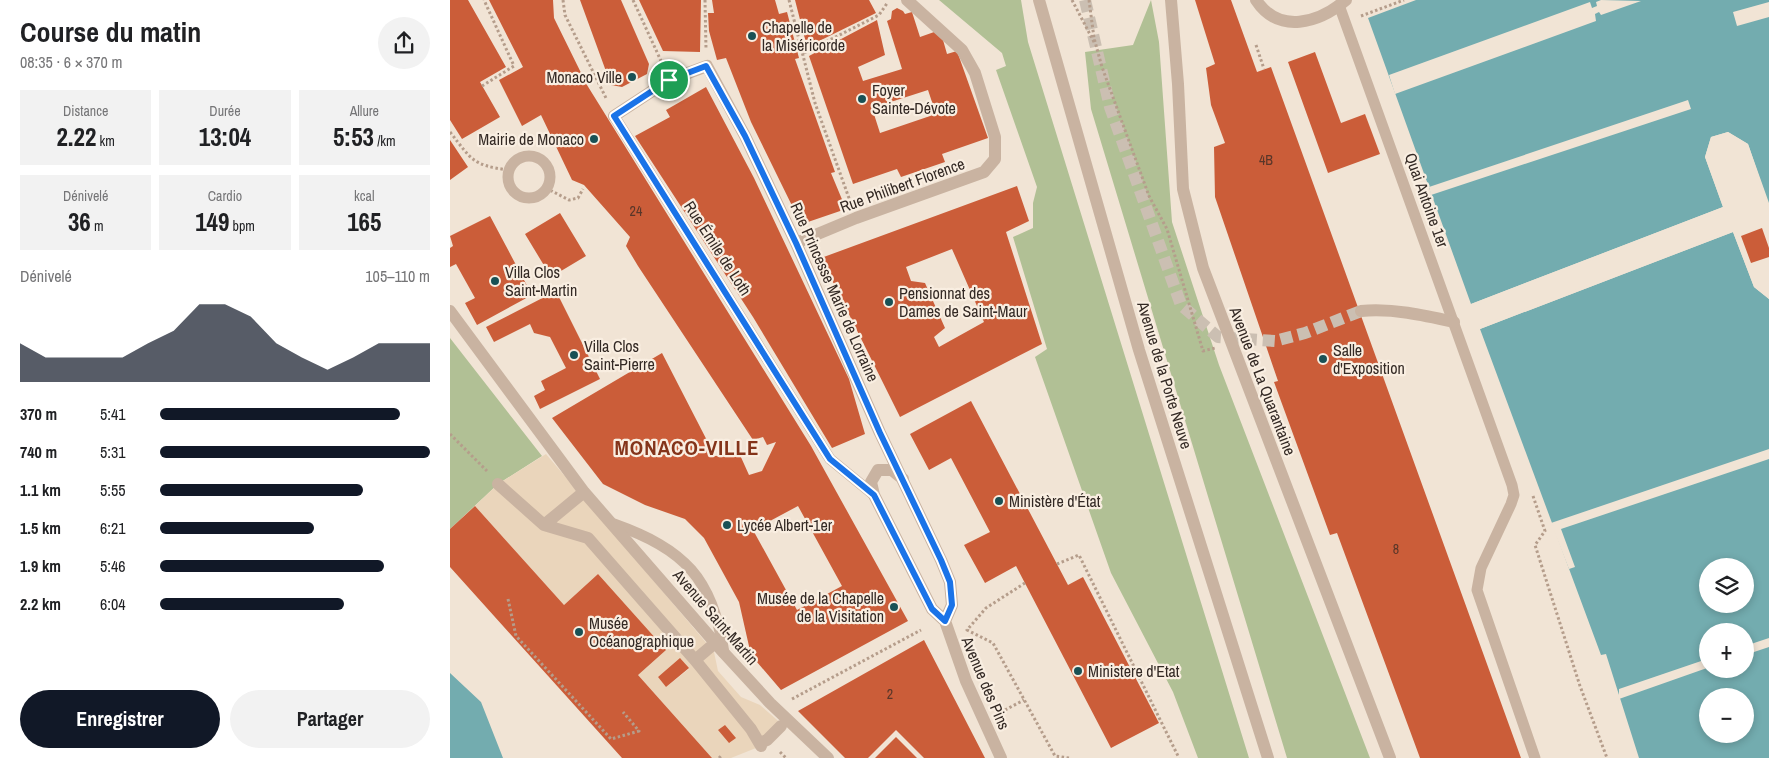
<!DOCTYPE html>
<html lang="fr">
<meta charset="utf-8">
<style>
:root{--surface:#fff;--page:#f2f2f2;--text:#202124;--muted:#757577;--accent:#111827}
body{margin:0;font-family:"Archivo Narrow",sans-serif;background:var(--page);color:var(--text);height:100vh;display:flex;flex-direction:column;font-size:19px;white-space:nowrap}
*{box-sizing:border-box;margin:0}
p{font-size:16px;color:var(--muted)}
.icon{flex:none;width:28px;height:28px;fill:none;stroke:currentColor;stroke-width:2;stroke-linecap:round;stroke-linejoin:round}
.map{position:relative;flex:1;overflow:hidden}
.panel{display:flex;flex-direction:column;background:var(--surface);width:450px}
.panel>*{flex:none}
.tools{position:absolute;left:1249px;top:558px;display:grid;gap:10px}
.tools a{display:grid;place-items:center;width:55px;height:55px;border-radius:50%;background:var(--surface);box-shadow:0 2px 8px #0003;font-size:25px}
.pin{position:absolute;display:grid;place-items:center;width:42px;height:42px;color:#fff;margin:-21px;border:2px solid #fff;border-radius:50%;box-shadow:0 1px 5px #0007}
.round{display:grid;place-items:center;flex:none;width:52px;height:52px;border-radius:26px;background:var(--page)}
.head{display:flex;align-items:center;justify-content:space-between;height:85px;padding:0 20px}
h1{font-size:28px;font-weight:800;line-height:38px}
.figures{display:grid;grid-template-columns:repeat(3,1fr);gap:8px;height:85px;padding:5px 20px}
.figures div{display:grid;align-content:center;border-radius:0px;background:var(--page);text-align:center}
.figures b{font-size:25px;font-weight:800}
.figures small{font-size:14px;font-weight:400}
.figures p{font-size:14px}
.chart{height:140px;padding:10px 20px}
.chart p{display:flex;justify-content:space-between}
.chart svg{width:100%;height:90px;margin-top:5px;fill:var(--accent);opacity:.7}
.primary-button{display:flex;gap:10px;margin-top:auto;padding:10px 20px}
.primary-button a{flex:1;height:58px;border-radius:30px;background:var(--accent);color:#fff;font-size:20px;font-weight:800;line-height:58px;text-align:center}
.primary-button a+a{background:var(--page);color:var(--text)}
ul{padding:0 20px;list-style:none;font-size:16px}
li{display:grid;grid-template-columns:80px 60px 1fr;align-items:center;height:38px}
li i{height:12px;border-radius:6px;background:var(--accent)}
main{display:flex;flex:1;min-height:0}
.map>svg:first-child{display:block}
.green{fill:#b1c095}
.plaza{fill:#ead5bb;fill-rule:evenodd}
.water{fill:#73acaf;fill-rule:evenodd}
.pier{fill:#f1e4d5}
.building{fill:#cb5d39;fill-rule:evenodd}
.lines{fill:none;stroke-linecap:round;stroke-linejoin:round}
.secondary-tunnel{stroke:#cbbfb2;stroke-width:12;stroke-dasharray:12 6;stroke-linecap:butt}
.path{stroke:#b59d8b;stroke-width:3;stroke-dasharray:2.5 2.5;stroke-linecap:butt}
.lane{stroke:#c9b3a1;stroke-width:11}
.street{stroke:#c9b3a1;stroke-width:12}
.route-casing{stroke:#fff;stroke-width:10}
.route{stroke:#1a73e8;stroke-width:6}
.poi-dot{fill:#195155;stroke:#f9eee1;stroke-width:2}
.labels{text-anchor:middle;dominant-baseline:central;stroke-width:4.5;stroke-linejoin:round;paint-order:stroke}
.number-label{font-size:14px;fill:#593629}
.poi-label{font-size:16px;fill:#332924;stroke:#f9eee1;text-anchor:start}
.street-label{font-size:16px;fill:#332924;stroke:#f9eee1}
.district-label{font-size:21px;font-weight:bold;letter-spacing:1px;fill:#84341a;stroke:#f9eee1}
</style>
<main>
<section class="panel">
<div class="head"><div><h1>Course du matin</h1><p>08:35 · 6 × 370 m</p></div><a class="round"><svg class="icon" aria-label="share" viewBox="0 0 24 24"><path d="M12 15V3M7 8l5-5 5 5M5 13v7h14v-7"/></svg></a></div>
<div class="figures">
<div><p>Distance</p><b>2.22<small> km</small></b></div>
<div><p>Durée</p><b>13:04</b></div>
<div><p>Allure</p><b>5:53<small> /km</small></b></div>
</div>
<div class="figures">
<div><p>Dénivelé</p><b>36<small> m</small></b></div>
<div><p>Cardio</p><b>149<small> bpm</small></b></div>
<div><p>kcal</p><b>165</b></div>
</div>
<div class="chart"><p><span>Dénivelé</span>105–110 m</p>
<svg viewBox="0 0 160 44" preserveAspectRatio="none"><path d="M0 44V25L10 32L20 32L30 32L40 32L50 25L60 19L70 6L80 6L90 12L100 25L110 32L120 38L130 32L140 25L150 25L160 25V44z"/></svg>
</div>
<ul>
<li><b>370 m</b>5:41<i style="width:89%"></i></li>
<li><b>740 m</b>5:31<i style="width:100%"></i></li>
<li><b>1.1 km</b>5:55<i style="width:75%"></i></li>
<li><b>1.5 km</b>6:21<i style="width:57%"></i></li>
<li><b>1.9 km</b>5:46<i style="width:83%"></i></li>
<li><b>2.2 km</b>6:04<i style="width:68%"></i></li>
</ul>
<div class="primary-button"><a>Enregistrer</a><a>Partager</a></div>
</section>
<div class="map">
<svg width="1319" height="758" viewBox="0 0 1319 758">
<rect width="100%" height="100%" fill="#f1e4d5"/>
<!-- green -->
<path class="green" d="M489 0H571L578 42 799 758H748L723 692 661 573 585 357 597 349 563 237 583 228V203L587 187 546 70 556 66 552 53Z
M701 0 709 42 722 222 769 365 920 758H837L641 109 635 52 683 45Z
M0 338 92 456 48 484 0 529Z"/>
<!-- plaza -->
<path class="plaza" d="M96 454 264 652 268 671 291 697 310 705 334 726 311 746 281 758H262L188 675 148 574 114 605 25 506 48 484ZM231 659 239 669 216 687 208 677Z"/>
<!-- water -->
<path class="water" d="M966 0H1319V203L1298 144 1278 132 1261 137 1255 157 1273 207 1021 304 918 18Z
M1283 232 1304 287 1319 299V758H1189L1156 654 1151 655 1030 329ZM1258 566H1295V604H1258ZM1258 631H1295V669H1258ZM1258 696H1295V734H1258Z
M0 673 31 702 53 758H0Z"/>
<!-- pier -->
<path class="pier" d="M1151 0 1191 1 1151 15 1149 12 1145 14 1146 21 945 94 939 75 1140 2 1142 8 1147 6 1146 2Z
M1319 2V17L1287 26 1283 12Z
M1238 100 1241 109 981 195 979 187Z
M1278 132 1298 144 1319 206 1295 146 1277 135 1263 139 1257 157 1275 207 1274 210 1022 306 1021 304 1273 207 1255 157 1261 137Z
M1283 230 1306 286 1319 296V299L1304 287 1283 232 1030 329 1029 326Z
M1319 449V459L1111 529 1125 567 1119 569 1101 523Z
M1319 638V647L1295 655V646Z
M1257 659V668L1169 699V689Z"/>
<!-- building -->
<path class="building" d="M0 0H18L56 67 30 82 50 117 12 139 0 120Z
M39 0H103L104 18 137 85 361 446 458 621 331 690 301 655 289 602 254 538 235 519 195 505 153 484 102 418 212 353 265 456 290 455 299 475 312 471 326 442 317 445 313 437 303 440 188 266 176 246 180 237 134 185 122 180 91 115 72 126 49 80 73 67ZM348 506 392 586 347 610 303 530Z
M130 0H171L199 64 197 74 172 87 161 85Z
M189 0H251L250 52 213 51Z
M262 0H325L329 14 337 12 349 58 345 59 385 172 381 173 396 209 355 223 350 222 301 122 276 58 267 60 259 31 258 13H264Z
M345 0H419L426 13 357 47Z
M745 0H781L807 72 821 67 1071 758H970L887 533 880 535 824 382 828 381 765 197 764 147 775 143 761 105 756 68 765 64Z
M447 8 453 11 455 14 462 12 470 37 487 31 491 33 497 54 507 51 538 138 492 154 495 162 451 177 447 169 403 184 359 56 427 20 435 55 408 67 413 81 452 69 437 21 441 19 442 11ZM478 90 486 114 430 133 422 108Z
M865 52 891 123 915 114 930 154 878 173 838 62Z
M256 87 304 178 399 379 415 434 382 448 303 317 185 136 220 117 216 110Z
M0 140 18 167 0 180Z
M567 186 579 221 556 232 592 344 450 417 371 258ZM502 249 534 322 489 347 484 337 495 328 475 283 461 281 456 267Z
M110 213 136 256 101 277 75 234Z
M40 216 82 295 27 325 15 303 25 298 6 264 0 267V248L3 246 0 236Z
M1312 228 1319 248V257L1301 263 1291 236Z
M106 291 150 379 90 409 84 396 95 390 91 381 116 368 100 337 84 333 80 324 44 342 36 327Z
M521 401 618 585 633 577 709 723 661 748 566 566 535 583 514 545 540 532 501 458 479 470 460 434Z
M25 506 114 605 148 574 216 650 188 675 262 758H172L0 567V529Z
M474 640 535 758H474L446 730 418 758H395L348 711Z
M230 658 239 668 216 687 208 677Z
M275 725 286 738 279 743 268 730Z
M446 737 467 758H425Z"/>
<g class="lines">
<!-- secondary-tunnel -->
<path class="secondary-tunnel" d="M635 0 660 107 731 305 768 337 825 341 855 333 911 311"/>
<!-- path -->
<path class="path" d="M113 0 115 15 157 100
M183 0 212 63
M255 0 256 49
M339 0 365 103 400 201
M622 0 644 42
M639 0 644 38 652 67 699 196 717 229 753 351 765 348
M911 16 954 0
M806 45 814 69
M354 53 429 15 438 2
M32 86 64 66 34 0
M0 132C22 160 22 165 58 170
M96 188 119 200 128 198 133 189
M0 434 37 471
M1083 496 1095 531 1085 545 1130 686 1157 758
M607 564 629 555 729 758
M575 583 536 608 517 630 543 643 605 756 619 758
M58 599 66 636 161 739 189 731 173 712
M342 699 471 630
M555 710 574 700
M330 752 336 758
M269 758 272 755"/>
<!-- lane -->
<path class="lane" d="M889 5 1062 485 1064 495 1061 504 1031 568 1027 590 1085 758
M164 116 380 459 424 495
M58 177a21 21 0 1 1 42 0a21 21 0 1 1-42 0Z
M164 524C234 549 263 578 274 653"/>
<!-- street -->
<path class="street" d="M589 0 689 350 818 758
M721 0 728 84 733 189 753 268 940 758
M806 0C829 35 869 23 896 0
M164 116 219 80 257 66 295 136 346 243 430 433 491 560 500 582 502 605 495 621
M346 243 406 218 534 172 545 159V137L525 73 512 50 457 0
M0 311 134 492 274 653 320 703 378 758
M911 311C942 308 973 315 1004 322
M453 479 442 470H428L421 482 424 495 482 609 495 621
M48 484 94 525 138 538 245 660 301 729 311 746
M94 525 134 492
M495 621 516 681 551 758
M245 660 265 643
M310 743 317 740 331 726"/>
</g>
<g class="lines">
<defs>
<path id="route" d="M256 66 295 136 346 243 430 433 491 560 500 582 502 605 495 621 482 609 424 495 380 459 164 116 219 80Z"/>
</defs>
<!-- route casing -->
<use href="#route" class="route-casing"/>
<!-- route -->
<use href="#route" class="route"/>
</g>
<!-- markers -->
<g class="poi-dot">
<circle cx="302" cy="36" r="5"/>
<circle cx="182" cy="77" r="5"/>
<circle cx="412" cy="99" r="5"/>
<circle cx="144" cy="139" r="5"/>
<circle cx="45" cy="281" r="5"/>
<circle cx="439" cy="302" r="5"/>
<circle cx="124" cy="355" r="5"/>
<circle cx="873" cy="359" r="5"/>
<circle cx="549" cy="501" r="5"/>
<circle cx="277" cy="525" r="5"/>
<circle cx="444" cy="607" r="5"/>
<circle cx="129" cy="632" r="5"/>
<circle cx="628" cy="671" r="5"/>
</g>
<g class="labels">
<!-- number labels -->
<g class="number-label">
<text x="816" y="160">4B</text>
<text x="186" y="211">24</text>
<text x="946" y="549">8</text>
<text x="440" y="694">2</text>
</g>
<!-- poi labels -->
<g class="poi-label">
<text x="312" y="27">Chapelle de<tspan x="312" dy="18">la Miséricorde</tspan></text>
<text x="172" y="77" text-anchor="end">Monaco Ville</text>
<text x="422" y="90">Foyer<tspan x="422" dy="18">Sainte-Dévote</tspan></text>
<text x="134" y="139" text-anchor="end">Mairie de Monaco</text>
<text x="55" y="272">Villa Clos<tspan x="55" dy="18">Saint-Martin</tspan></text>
<text x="449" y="293">Pensionnat des<tspan x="449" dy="18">Dames de Saint-Maur</tspan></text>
<text x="134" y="346">Villa Clos<tspan x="134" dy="18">Saint-Pierre</tspan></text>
<text x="883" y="350">Salle<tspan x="883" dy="18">d'Exposition</tspan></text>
<text x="559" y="501">Ministère d'État</text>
<text x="287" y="525">Lycée Albert-1er</text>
<text x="434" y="598" text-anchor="end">Musée de la Chapelle<tspan x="434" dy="18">de la Visitation</tspan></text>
<text x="139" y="623">Musée<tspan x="139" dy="18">Océanographique</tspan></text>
<text x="638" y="671">Ministere d'Etat</text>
</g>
<!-- street labels -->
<g class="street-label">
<text transform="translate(452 185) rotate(-20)">Rue Philibert Florence</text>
<text transform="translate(977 200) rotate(70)">Quai Antoine 1er</text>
<text transform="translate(268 248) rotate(57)">Rue Émile de Loth</text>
<text transform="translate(385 292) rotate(66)">Rue Princesse Marie de Lorraine</text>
<text transform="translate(715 375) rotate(73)">Avenue de la Porte Neuve</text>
<text transform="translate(813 381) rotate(69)">Avenue de La Quarantaine</text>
<text transform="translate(266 617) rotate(49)">Avenue Saint-Martin</text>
<text transform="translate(536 683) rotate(67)">Avenue des Pins</text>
</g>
<!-- district labels -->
<g class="district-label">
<text x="237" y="447">MONACO-VILLE</text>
</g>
</g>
</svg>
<div class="tools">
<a><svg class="icon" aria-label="layers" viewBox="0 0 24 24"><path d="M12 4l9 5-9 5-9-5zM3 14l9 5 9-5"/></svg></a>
<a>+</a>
<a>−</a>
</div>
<div class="pin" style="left:219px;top:80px;background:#1e9e55"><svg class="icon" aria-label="arrive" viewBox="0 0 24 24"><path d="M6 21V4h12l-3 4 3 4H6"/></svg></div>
</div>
</main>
